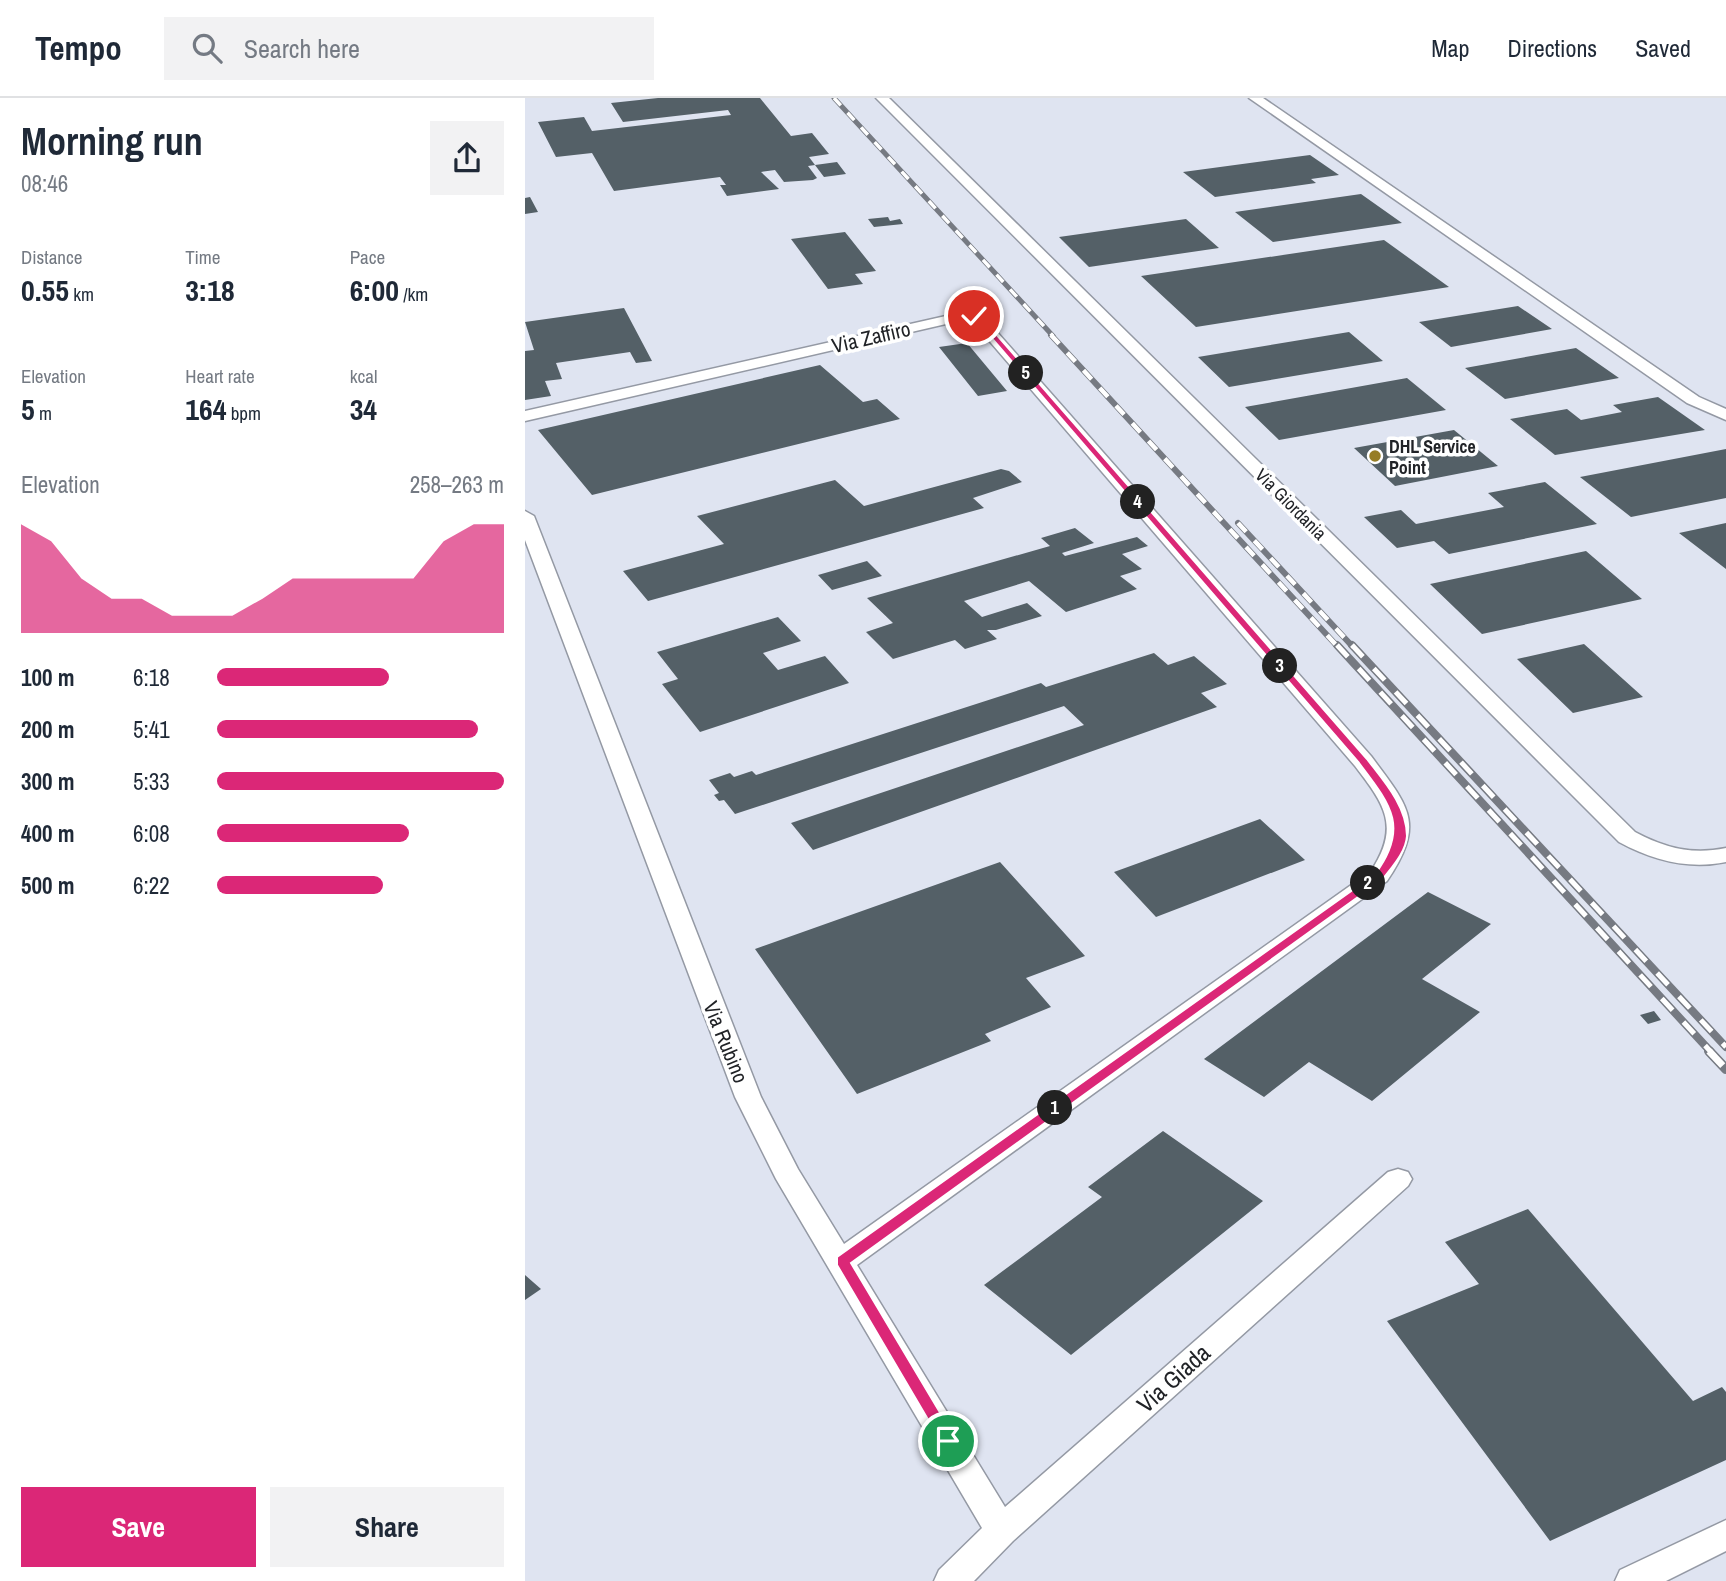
<!DOCTYPE html>
<meta charset="utf-8">
<style>
:root{--surface:#fff;--page:#f2f2f3;--text:#1f2937;--muted:#747a83;--line:#e0e1e3;--accent:#db2777}
body{margin:0;font-family:"Archivo Narrow",sans-serif;background:var(--page);color:var(--text);height:100vh;display:flex;flex-direction:column;font-size:26px;white-space:nowrap}
*{box-sizing:border-box;margin:0}
p{font-size:23px;color:var(--muted)}
.icon{flex:none;width:38px;height:38px;fill:none;stroke:currentColor;stroke-width:2;stroke-linecap:round;stroke-linejoin:round}
.map{position:relative;flex:1;overflow:hidden}
.sheet{display:flex;flex-direction:column;background:var(--surface);width:525px}
.sheet>*{flex:none}
.pin{position:absolute;display:grid;place-items:center;width:60px;height:60px;color:#fff;margin:-30px;border:4px solid #fff;border-radius:50%;box-shadow:0 2px 7px #0007}
.km{position:absolute;width:35px;height:35px;margin:-18px;border-radius:50%;background:#222;color:#fff;font-size:19px;line-height:35px;text-align:center}
.round{display:grid;place-items:center;flex:none;width:74px;height:74px;border-radius:0px;background:var(--page)}
.head{display:flex;align-items:center;justify-content:space-between;height:119px;padding:0 21px}
h1{font-size:38px;font-weight:800;line-height:52px}
.stats{display:grid;grid-template-columns:repeat(3,1fr);gap:10px;height:119px;padding:7px 21px}
.stats div{display:grid;align-content:center}
.stats b{font-size:30px;font-weight:800}
.stats small{font-size:19px;font-weight:400}
.stats p{font-size:19px}
.chart{height:196px;padding:14px 21px}
.chart p{display:flex;justify-content:space-between}
.chart svg{width:100%;height:126px;margin-top:7px;fill:var(--accent);opacity:.7}
.button{display:flex;gap:14px;margin-top:auto;padding:14px 21px}
.button a{flex:1;height:80px;border-radius:0px;background:var(--accent);color:#fff;font-size:28px;font-weight:800;line-height:80px;text-align:center}
.button a+a{background:var(--page);color:var(--text)}
ul{padding:0 21px;list-style:none;font-size:23px}
li{display:grid;grid-template-columns:112px 84px 1fr;align-items:center;height:52px}
li i{height:18px;border-radius:9px;background:var(--accent)}
header{display:flex;align-items:center;gap:42px;box-sizing:border-box;height:98px;padding:0 35px;background:var(--surface);border-bottom:2px solid var(--line)}
header strong{font-size:33px}
nav{display:flex;gap:38px;margin-inline-start:auto;font-size:24px}
.search{width:490px;height:63px;background:var(--page);display:flex;align-items:center;gap:18px;box-sizing:border-box;padding:0 24px;border-radius:0px;color:var(--muted);font-size:26px}
main{display:flex;flex:1;min-height:0}
.map>svg:first-child{display:block}
.building{fill:#546067}
.lines{fill:none;stroke-linecap:round;stroke-linejoin:round}
.street-casing{stroke:#9499a4;stroke-width:3}
.street{fill:#fff;fill-rule:evenodd}
.rail-far3-casing{stroke:#767a82;stroke-width:5}
.rail-far2-casing{stroke:#767a82;stroke-width:6}
.rail-far1-casing{stroke:#767a82;stroke-width:8}
.rail-casing{stroke:#767a82;stroke-width:10}
.rail-far3{stroke:#fff;stroke-width:3.5;stroke-dasharray:10;stroke-linecap:butt}
.rail-far2{stroke:#fff;stroke-width:4.5;stroke-dasharray:12;stroke-linecap:butt}
.rail-far1{stroke:#fff;stroke-width:5;stroke-dasharray:16;stroke-linecap:butt}
.rail{stroke:#fff;stroke-width:7;stroke-dasharray:20;stroke-linecap:butt}
.route{fill:#db2777;stroke:#fff;stroke-width:2}
.poi-dot{fill:#967d25;stroke:#fff;stroke-width:2.5}
.labels{text-anchor:middle;dominant-baseline:central;stroke-width:7;stroke-linejoin:round;paint-order:stroke}
.far-poi-label{font-size:18px;font-weight:bold;fill:#212327;stroke:#fff;text-anchor:start}
.far-street-label{font-size:18px;fill:#212327;stroke:#fff}
.street-label{font-size:21px;fill:#212327;stroke:#fff}
.near-street-label{font-size:24px;fill:#212327;stroke:#fff}
</style>
<header>
<strong>Tempo</strong>
<div class="search"><svg class="icon" aria-label="search" viewBox="0 0 24 24"><circle cx="10" cy="10" r="6"/><path d="M15 15l6 6"/></svg>Search here</div>
<nav><a>Map</a><a>Directions</a><a>Saved</a></nav>
</header>
<main>
<section class="sheet">
<div class="head"><div><h1>Morning run</h1><p>08:46</p></div><a class="round"><svg class="icon" aria-label="share" viewBox="0 0 24 24"><path d="M12 15V3M7 8l5-5 5 5M5 13v7h14v-7"/></svg></a></div>
<div class="stats">
<div><p>Distance</p><b>0.55<small> km</small></b></div>
<div><p>Time</p><b>3:18</b></div>
<div><p>Pace</p><b>6:00<small> /km</small></b></div>
</div>
<div class="stats">
<div><p>Elevation</p><b>5<small> m</small></b></div>
<div><p>Heart rate</p><b>164<small> bpm</small></b></div>
<div><p>kcal</p><b>34</b></div>
</div>
<div class="chart"><p><span>Elevation</span>258–263 m</p>
<svg viewBox="0 0 160 44" preserveAspectRatio="none"><path d="M0 44V6L10 12L20 25L30 32L40 32L50 38L60 38L70 38L80 32L90 25L100 25L110 25L120 25L130 25L140 12L150 6L160 6V44z"/></svg>
</div>
<ul>
<li><b>100 m</b>6:18<i style="width:60%"></i></li>
<li><b>200 m</b>5:41<i style="width:91%"></i></li>
<li><b>300 m</b>5:33<i style="width:100%"></i></li>
<li><b>400 m</b>6:08<i style="width:67%"></i></li>
<li><b>500 m</b>6:22<i style="width:58%"></i></li>
</ul>
<div class="button"><a>Save</a><a>Share</a></div>
</section>
<div class="map">
<svg width="1201" height="1483" viewBox="0 0 1201 1483">
<rect width="100%" height="100%" fill="#dfe4f1"/>
<!-- building -->
<path class="building" d="M133 0H235L266 38 287 35 304 56 284 59 290 67 283 68 292 80 288 82 259 84 250 72 236 74 254 91 202 98 195 87H201L195 79 89 93 67 55 31 59 13 24 59 19 67 33 206 17 203 12 98 24 86 5Z
M785 57 814 77 786 81 791 85 690 99 658 74Z
M312 64 321 76 299 79 290 67Z
M836 96 877 125 748 144 710 114Z
M5 99 13 114 0 116V100Z
M363 119 365 123 375 121 378 126 349 129 343 121Z
M661 121 694 150 564 169 534 139Z
M320 134 351 173 330 176 338 186 303 191 266 141Z
M859 142 924 189 671 229 616 178Z
M993 208 1027 231 926 249 894 224Z
M99 210 127 263 111 265 105 254 31 265 37 281 20 283 26 298 0 302V253L9 252 0 224Z
M824 234 858 263 704 289 673 259Z
M442 245 482 293 453 298 414 249Z
M1051 250 1094 280 980 301 940 270Z
M295 267 338 304 352 301 375 321 67 397 13 332Z
M882 280 921 312 754 342 720 309Z
M1133 299 1180 332 1030 357 985 321 1042 311 1056 322 1097 314 1088 307Z
M929 332 973 368 870 388 829 350Z
M1201 351V400L1106 419 1055 379Z
M476 371 484 373 497 384 448 400 459 410 123 503 98 473 199 446 172 418 310 382 339 408Z
M1020 384 1072 426 924 456 909 443 872 450 839 419 876 412 891 426 979 409 963 395Z
M1201 425V471L1154 435Z
M550 430 569 445 537 455 540 458 612 439 623 448 597 456 617 471 595 478 612 491 541 514 504 483 439 503 457 519 502 505 517 518 471 532H462L472 541 440 551 430 542 368 561 341 534 368 525 342 500 525 448 516 440Z
M1061 453 1117 501 957 536 905 486Z
M342 463 357 478 307 492 293 477Z
M253 519 276 543 238 555 253 572 300 558 324 585 175 634 137 586 153 581 132 554Z
M1059 546 1118 599 1048 615 992 561Z
M629 555 643 567 669 558 702 586 676 595 692 609 288 752 266 725 559 627 539 608 210 716 199 702 194 703 189 697 194 695 184 682 205 675 209 679 227 673 231 677 516 585 521 589Z
M735 721 780 762 631 819 589 774Z
M475 764 560 858 501 880 526 909 460 936 466 943 332 996 230 851Z
M903 794 966 826 897 881 955 914 847 1003 784 964 739 999 679 961Z
M1129 913 1136 922 1123 926 1115 917Z
M638 1033 738 1103 546 1257 459 1187 577 1099 563 1089Z
M1003 1111 1168 1303 1197 1289 1201 1294V1362L1025 1443 862 1223 954 1186 920 1144Z
M0 1177 16 1191 0 1202Z"/>
<g class="lines">
<defs>
<path id="street" d="M351 0H364L1110 734C1140 750 1167 757 1201 750V764C1163 772 1127 762 1094 744Z
M724 0H738L1174 299 1201 311V322L1162 305Z
M434 215 457 217 846 658C884 709 901 725 862 783L332 1167 480 1409 863 1074 873 1071 883 1074 887 1081 883 1088 488 1443 449 1483H409L414 1472 457 1430 251 1081 210 999 0 442V413L9 418 236 999 273 1071 319 1146 846 773C876 728 859 706 830 668L448 224 434 223 0 323V313Z
M1201 1422V1453L1141 1483H1090L1095 1472Z"/>
</defs>
<!-- street casing -->
<use href="#street" class="street-casing"/>
<!-- street -->
<use href="#street" class="street"/>
<defs>
<path id="rail-far3" d="M309 0 528 238"/>
<path id="rail-far2" d="M526 237 813 549
M713 425 828 549"/>
<path id="rail-far1" d="M812 547 1186 954
M827 547 1201 949"/>
<path id="rail" d="M1184 953 1201 971"/>
</defs>
<!-- rail-far3 casing -->
<use href="#rail-far3" class="rail-far3-casing"/>
<!-- rail-far2 casing -->
<use href="#rail-far2" class="rail-far2-casing"/>
<!-- rail-far1 casing -->
<use href="#rail-far1" class="rail-far1-casing"/>
<!-- rail casing -->
<use href="#rail" class="rail-casing"/>
<!-- rail-far3 -->
<use href="#rail-far3" class="rail-far3"/>
<!-- rail-far2 -->
<use href="#rail-far2" class="rail-far2"/>
<!-- rail-far1 -->
<use href="#rail-far1" class="rail-far1"/>
<!-- rail -->
<use href="#rail" class="rail"/>
</g>
<!-- route -->
<path class="route" d="M449 216 457 220 842 661C858 682 882 708 882 738 881 754 867 769 858 781L326 1165 429 1338V1347H418L312 1167V1159L850 776C885 729 865 706 834 665L452 223 446 220Z"/>
<!-- markers -->
<circle class="poi-dot" cx="850" cy="358" r="7"/>
<g class="labels">
<!-- far-poi labels -->
<g class="far-poi-label">
<text x="864" y="348">DHL Service<tspan x="864" dy="21">Point</tspan></text>
</g>
<!-- far-street labels -->
<g class="far-street-label">
<text transform="translate(766 406) rotate(45)">Via Giordania</text>
</g>
<!-- street labels -->
<g class="street-label">
<text transform="translate(346 239) rotate(-13)">Via Zaffiro</text>
<text transform="translate(201 944) rotate(68)">Via Rubino</text>
</g>
<!-- near-street labels -->
<g class="near-street-label">
<text transform="translate(648 1280) rotate(-42)">Via Giada</text>
</g>
</g>
</svg>
<div class="pin" style="left:423px;top:1343px;background:#1e9e55"><svg class="icon" aria-label="arrive" viewBox="0 0 24 24"><path d="M6 21V4h12l-3 4 3 4H6"/></svg></div>
<div class="pin" style="left:449px;top:218px;background:#d93025"><svg class="icon" aria-label="check" viewBox="0 0 24 24"><path d="M5 12l5 5 9-10"/></svg></div>
<b class="km" style="left:530px;top:1010px">1</b>
<b class="km" style="left:843px;top:785px">2</b>
<b class="km" style="left:755px;top:568px">3</b>
<b class="km" style="left:613px;top:404px">4</b>
<b class="km" style="left:501px;top:275px">5</b>
</div>
</main>
